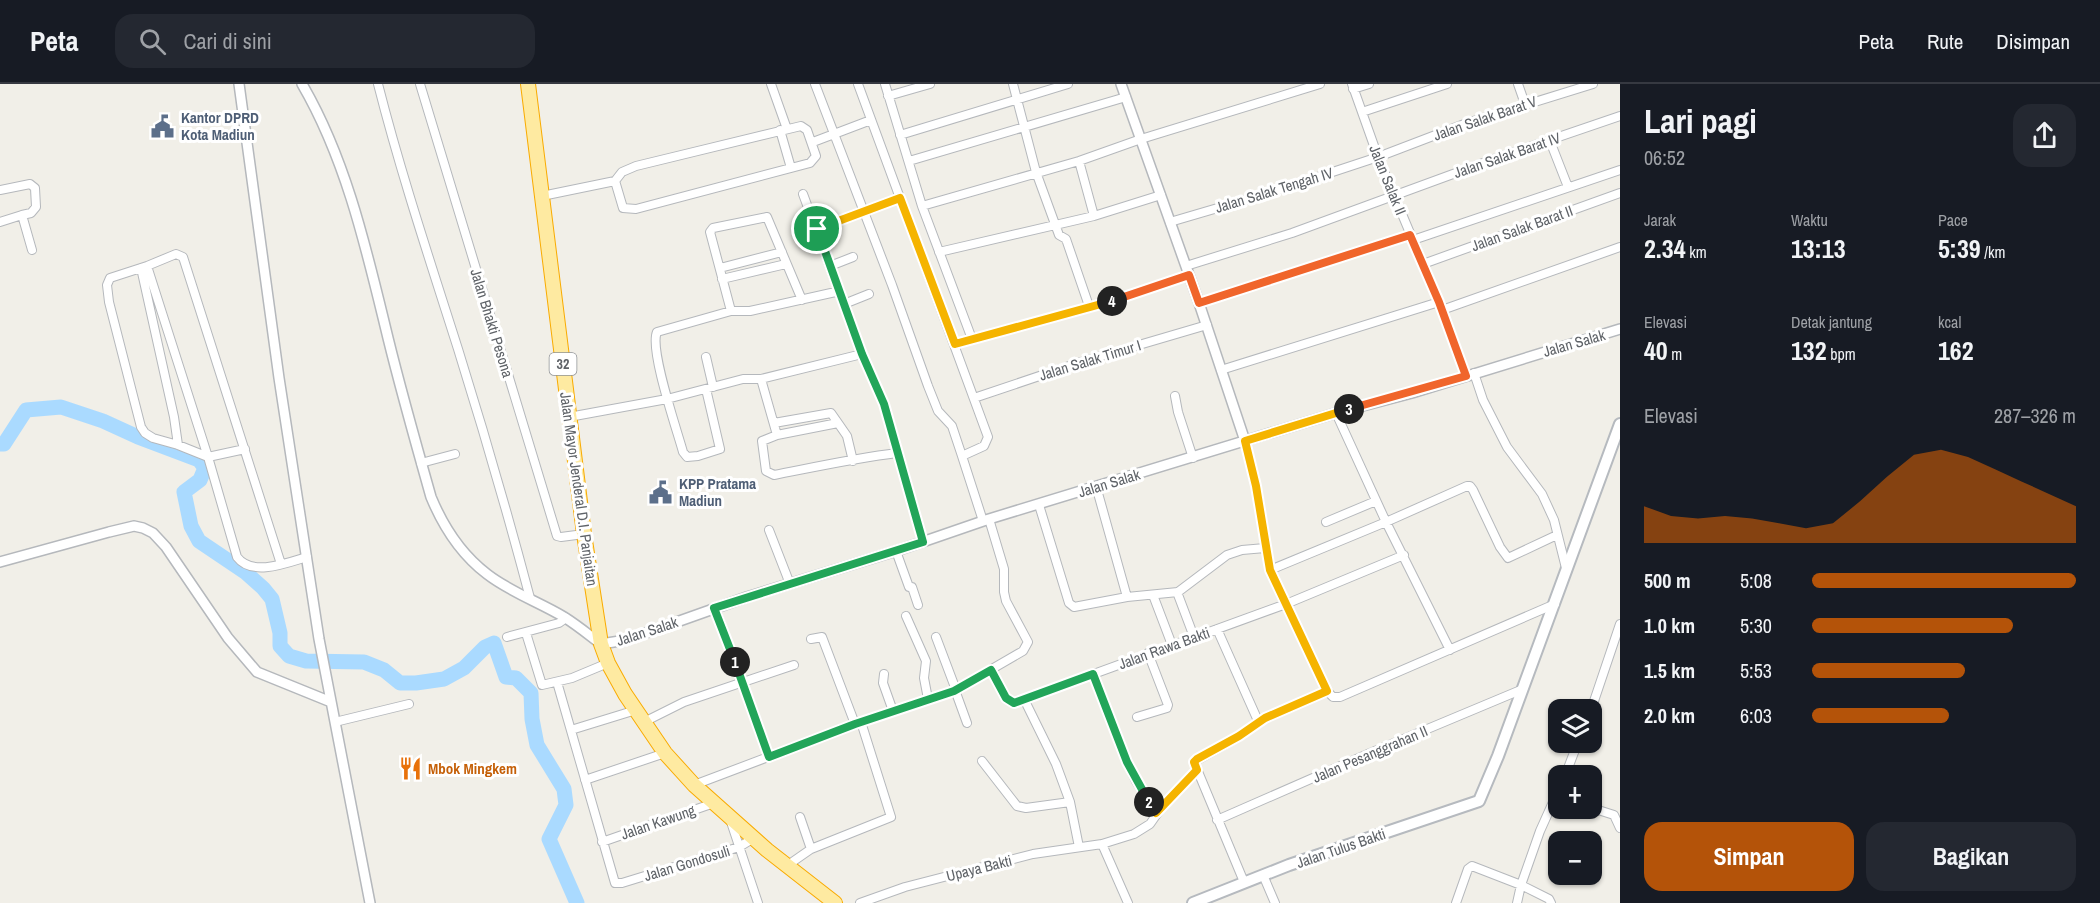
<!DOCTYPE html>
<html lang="id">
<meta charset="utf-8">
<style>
:root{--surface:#171b24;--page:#242831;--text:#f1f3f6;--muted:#9ea1a6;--line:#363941;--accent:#b45309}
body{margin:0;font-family:"Archivo Narrow",sans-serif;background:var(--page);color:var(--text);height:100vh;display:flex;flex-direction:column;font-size:22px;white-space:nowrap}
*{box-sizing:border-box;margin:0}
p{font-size:20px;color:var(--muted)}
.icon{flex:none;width:33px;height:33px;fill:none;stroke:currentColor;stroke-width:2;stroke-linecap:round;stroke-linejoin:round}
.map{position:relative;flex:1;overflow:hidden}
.sheet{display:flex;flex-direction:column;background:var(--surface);width:480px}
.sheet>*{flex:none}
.controls{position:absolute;left:1548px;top:615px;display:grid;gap:12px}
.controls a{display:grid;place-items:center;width:54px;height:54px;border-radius:12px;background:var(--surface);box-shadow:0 2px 4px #0004;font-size:30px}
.pin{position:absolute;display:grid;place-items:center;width:51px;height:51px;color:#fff;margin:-26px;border:3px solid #fff;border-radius:50%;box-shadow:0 2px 6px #0007}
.km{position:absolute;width:30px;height:30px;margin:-15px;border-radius:50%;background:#222;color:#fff;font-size:16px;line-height:30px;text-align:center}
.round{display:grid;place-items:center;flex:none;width:63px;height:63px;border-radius:18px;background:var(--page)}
.summary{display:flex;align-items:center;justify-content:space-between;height:102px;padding:0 24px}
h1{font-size:33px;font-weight:700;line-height:45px}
.stats{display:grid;grid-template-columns:repeat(3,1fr);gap:9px;height:102px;padding:6px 24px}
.stats div{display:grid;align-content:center}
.stats b{font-size:26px;font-weight:700}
.stats small{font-size:16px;font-weight:400}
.stats p{font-size:16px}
.chart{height:168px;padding:12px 24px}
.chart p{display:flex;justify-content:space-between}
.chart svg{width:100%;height:108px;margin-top:6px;fill:var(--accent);opacity:.7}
.action{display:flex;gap:12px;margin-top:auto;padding:12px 24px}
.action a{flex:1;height:69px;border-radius:18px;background:var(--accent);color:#fff;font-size:24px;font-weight:700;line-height:69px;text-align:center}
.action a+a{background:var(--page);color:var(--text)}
ul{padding:0 24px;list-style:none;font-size:20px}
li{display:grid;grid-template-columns:96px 72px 1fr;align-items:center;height:45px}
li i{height:15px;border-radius:8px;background:var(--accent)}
header{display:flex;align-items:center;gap:36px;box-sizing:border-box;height:84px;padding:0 30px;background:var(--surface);border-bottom:2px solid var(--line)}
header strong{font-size:28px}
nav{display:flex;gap:33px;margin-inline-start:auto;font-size:21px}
.search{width:420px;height:54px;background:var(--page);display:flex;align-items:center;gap:15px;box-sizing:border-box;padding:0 21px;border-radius:18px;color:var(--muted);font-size:22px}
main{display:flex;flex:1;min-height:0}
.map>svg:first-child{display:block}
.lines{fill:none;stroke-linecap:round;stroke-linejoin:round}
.river{stroke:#aadaff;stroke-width:15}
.minor-casing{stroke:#b5b8bc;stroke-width:10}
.tertiary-casing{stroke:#b5b8bc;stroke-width:12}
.secondary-casing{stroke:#b6babf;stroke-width:14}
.trunk-casing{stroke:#f9ab00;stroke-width:16}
.minor{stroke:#fff;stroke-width:8}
.tertiary{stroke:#fff;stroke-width:9}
.secondary{stroke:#fff;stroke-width:10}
.trunk{stroke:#feeaa1;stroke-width:14}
.split-1-casing{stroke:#fff;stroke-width:12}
.split-2-casing{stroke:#fff;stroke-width:12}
.split-3-casing{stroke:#fff;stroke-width:12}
.split-4-casing{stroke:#fff;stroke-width:12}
.split-5-casing{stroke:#fff;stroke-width:12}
.split-1{stroke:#22a559;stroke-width:8}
.split-2{stroke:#22a559;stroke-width:8}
.split-3{stroke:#f5b400;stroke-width:8}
.split-4{stroke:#f0652b;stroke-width:8}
.split-5{stroke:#f5b400;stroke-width:8}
.labels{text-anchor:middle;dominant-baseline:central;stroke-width:6;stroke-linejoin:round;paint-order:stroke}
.shield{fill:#fff;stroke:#8f9295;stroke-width:1.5}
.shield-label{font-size:14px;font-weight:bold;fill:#5f6368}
.service-label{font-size:15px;font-weight:bold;fill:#4e5e75;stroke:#fff;text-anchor:start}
.street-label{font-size:15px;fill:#5f6368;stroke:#fff}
.food-label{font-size:15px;font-weight:bold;fill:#c56008;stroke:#fff;text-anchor:start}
</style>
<header>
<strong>Peta</strong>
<div class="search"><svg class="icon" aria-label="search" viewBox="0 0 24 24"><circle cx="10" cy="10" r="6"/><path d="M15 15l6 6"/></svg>Cari di sini</div>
<nav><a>Peta</a><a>Rute</a><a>Disimpan</a></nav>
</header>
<main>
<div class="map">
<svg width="1620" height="819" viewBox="0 0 1620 819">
<rect width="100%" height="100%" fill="#f1efe8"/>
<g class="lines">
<!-- river -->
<path class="river" d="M0 360H4L26 326 61 323 103 337 138 353 199 376 205 384 200 396 184 408 191 442 199 457 245 488 263 504 272 515 280 549V562L289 572 306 577 364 578 384 586 400 599H416L444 595 464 584 485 563 494 559 506 593 516 594 531 609 532 635 537 661 564 705 566 721 549 755 577 819"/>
<defs>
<path id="minor" d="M378 0C401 90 430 177 458 265 484 348 508 431 530 514
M420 0 557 452 561 453 584 450
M771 0 787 45
M815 0 892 201 928 302 938 327 952 342 962 372
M858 0 988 353 984 362 962 372 983 437
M885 0 922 122 972 255
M1013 0 1036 88 1059 151 1066 155 1089 222
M1352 0 1378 73 1439 218 1466 292
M1518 0 1525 20
M1353 5 1369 0
M888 12 930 0
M1362 28 1447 0
M780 46 791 84
M900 51 1068 0
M1550 57 1568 103
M813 58 871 36
M909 77 1126 13
M1079 77 1094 132
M0 106 30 100 35 104 36 123 31 129 22 131 32 166
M803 110 862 270 884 320 923 458
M542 112 615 97 623 124 636 125 810 79 816 72 807 46 801 42 636 82 622 88 615 97
M922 122 1079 77 1141 55 1320 0
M0 138 22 131
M1170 138 1272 108 1378 73 1467 39 1593 0
M817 145 900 114
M1413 156 1620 86
M939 168 1094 132 1161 111
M1423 180 1620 109
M147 182 208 373 237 473C252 493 287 479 307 473
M830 182 853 173
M1186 182 1292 149 1494 75 1620 32
M141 184 174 333 178 361
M720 184 782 168
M722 195 786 180
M1199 219 1410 151
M844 220 869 210
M1442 226 1620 163
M731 227 710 148 713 144 767 133 802 216
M955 260 1113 217 1189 191
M706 273 713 303
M1221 286 1439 218
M1474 289 1483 316 1507 363 1542 410 1554 436 1566 484
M761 295 862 270
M706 305 720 365 698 372 687 373 683 368C677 346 649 265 657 248L731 227H750L840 207
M1175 312 1178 328 1193 374
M974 314 1081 278 1207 241
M1336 329 1386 438 1450 566
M569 333 667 315 743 295H761L777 351
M774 339 831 329 838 339
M1245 357 1256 402 1270 486 1327 607 1333 613H1340L1555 520
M245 365 208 373 178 361 153 354 145 349 141 343 109 218 107 201 110 194 147 182 176 170 183 173 281 480
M853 377 847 352 838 339 777 351 762 357 766 387 774 391C815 383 856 374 897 369
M421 379 455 370
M1096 402 1127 513
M1039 421 1069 519 1074 523 1127 513 1178 508 1227 471 1242 466 1265 464
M1326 438 1376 417
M769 446 790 500
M896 467 909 503H912L918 521
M1270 486 1386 438 1467 402H1470L1473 406 1500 463 1508 474 1557 451
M1177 508 1194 553
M1153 511 1172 561
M715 524 769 673
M906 532 926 577 924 594 928 615
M1217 545 1259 639
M526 549 542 601 572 594 608 579
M507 553 559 539 566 534
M936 553 956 606
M811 555 822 553 855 640
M991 586 1006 614 1014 619 1286 520 1404 471
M884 590 883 599 893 627
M1093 590 1127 678 1136 697 1156 729
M557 598 615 799H622L739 763 754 754
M955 606 967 639
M1024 615 1056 680 1070 718 1079 763
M1591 626 1620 540
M1137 633 1167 624 1168 621 1148 569
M335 638 409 620
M644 638 684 618 794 581
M571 646 636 626
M982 677 1017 722 1026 724 1070 718
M1565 692 1578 658
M585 696 665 669
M694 701 861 638 954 607 1023 567 1028 558 1006 517 1004 508V485L989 435
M1592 724 1614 731 1620 744
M800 733 811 765
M1217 736 1370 669 1523 605
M731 738 758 819
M602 758 714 719
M1102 760 1128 819
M788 781 811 765 891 733 861 638
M1263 791 1275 819
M1244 798 1194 678 1240 652 1265 634 1327 607
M860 819 905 803 1033 770 1102 760 1134 750 1150 740 1164 720 1197 686
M1456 819 1468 785 1472 782 1521 801 1549 815 1551 819
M1517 819 1521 801 1540 747 1558 707"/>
<path id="tertiary" d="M239 0 279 294 319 555 370 819
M302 0C347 77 367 168 388 254 401 307 416 360 431 413 443 442 462 471 487 490 510 508 539 518 564 533 577 541 589 551 601 560L626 556 747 513 899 466 989 435 1336 329 1412 309 1620 245
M1121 0 1199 219 1245 357
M0 478 109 448 134 442 143 444 153 449 166 463 228 554 257 588 331 618"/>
<path id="secondary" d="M1193 819 1289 781 1479 717 1498 672 1620 340"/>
<path id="trunk" d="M528 0 584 450 601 560 608 579 625 610 665 669 694 701 767 766 835 819"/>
</defs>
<!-- minor casing -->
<use href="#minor" class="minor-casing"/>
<!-- tertiary casing -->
<use href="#tertiary" class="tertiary-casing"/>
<!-- secondary casing -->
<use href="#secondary" class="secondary-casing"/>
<!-- trunk casing -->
<use href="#trunk" class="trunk-casing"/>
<!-- minor -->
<use href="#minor" class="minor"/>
<!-- tertiary -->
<use href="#tertiary" class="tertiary"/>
<!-- secondary -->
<use href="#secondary" class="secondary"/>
<!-- trunk -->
<use href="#trunk" class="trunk"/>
</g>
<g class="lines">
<defs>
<path id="split-1" d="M735 578 714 524 923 458 884 320 862 270 817 145"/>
<path id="split-2" d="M735 578 769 673 855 640 954 607 991 586 1006 614 1014 619 1093 590 1127 678 1149 718"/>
<path id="split-3" d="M1149 718 1156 729 1197 686 1194 678 1197 675 1239 652 1265 634 1327 607 1270 486 1256 402 1245 357 1349 325"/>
<path id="split-4" d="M1112 217 1189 191 1199 219 1410 151 1439 218 1466 292 1349 325"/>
<path id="split-5" d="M817 145 900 114 955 260 1112 217"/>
</defs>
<!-- split-1 casing -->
<use href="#split-1" class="split-1-casing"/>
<!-- split-2 casing -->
<use href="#split-2" class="split-2-casing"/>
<!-- split-3 casing -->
<use href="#split-3" class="split-3-casing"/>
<!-- split-4 casing -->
<use href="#split-4" class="split-4-casing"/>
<!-- split-5 casing -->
<use href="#split-5" class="split-5-casing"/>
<!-- split-1 -->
<use href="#split-1" class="split-1"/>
<!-- split-2 -->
<use href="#split-2" class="split-2"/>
<!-- split-3 -->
<use href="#split-3" class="split-3"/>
<!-- split-4 -->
<use href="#split-4" class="split-4"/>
<!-- split-5 -->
<use href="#split-5" class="split-5"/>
</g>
<!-- icons -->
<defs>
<symbol id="civic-bare" viewBox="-9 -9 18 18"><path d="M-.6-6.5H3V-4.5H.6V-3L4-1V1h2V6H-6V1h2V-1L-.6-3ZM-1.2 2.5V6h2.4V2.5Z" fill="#5c6f8a" stroke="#fff" stroke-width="2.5" paint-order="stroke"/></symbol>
<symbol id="restaurant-bare" viewBox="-9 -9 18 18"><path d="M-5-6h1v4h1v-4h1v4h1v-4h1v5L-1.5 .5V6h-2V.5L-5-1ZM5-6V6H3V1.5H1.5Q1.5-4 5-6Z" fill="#e8710a" stroke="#fff" stroke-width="2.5" paint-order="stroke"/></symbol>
</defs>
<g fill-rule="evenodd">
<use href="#civic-bare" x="146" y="26" width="33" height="33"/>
<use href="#civic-bare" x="644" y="392" width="33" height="33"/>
<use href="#restaurant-bare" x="394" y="668" width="33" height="33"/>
</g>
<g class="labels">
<!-- shield labels -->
<rect class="shield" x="549.5" y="269" width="27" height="22" rx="4.5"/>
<g class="shield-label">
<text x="563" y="280">32</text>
</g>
<!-- service labels -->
<g class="service-label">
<text x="181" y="33">Kantor DPRD<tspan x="181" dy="17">Kota Madiun</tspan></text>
<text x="679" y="399">KPP Pratama<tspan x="679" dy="17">Madiun</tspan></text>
</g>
<!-- street labels -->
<g class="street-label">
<text transform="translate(1485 34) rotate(-19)">Jalan Salak Barat V</text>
<text transform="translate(1507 71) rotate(-19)">Jalan Salak Barat IV</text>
<text transform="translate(1388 96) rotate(68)">Jalan Salak II</text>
<text transform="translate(1274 106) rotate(-17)">Jalan Salak Tengah IV</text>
<text transform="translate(1522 144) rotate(-20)">Jalan Salak Barat II</text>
<text transform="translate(492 239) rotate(73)">Jalan Bhakti Pesona</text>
<text transform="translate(1574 259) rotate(-16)">Jalan Salak</text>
<text transform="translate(1090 276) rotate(-17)">Jalan Salak Timur I</text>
<text transform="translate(1109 399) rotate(-17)">Jalan Salak</text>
<text transform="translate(579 405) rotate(82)">Jalan Mayor Jenderal D.I. Panjaitan</text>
<text transform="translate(647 547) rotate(-18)">Jalan Salak</text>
<text transform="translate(1164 564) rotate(-20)">Jalan Rawa Bakti</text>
<text transform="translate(1370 670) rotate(-23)">Jalan Pesanggrahan II</text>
<text transform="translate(658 738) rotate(-19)">Jalan Kawung</text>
<text transform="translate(1341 764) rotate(-19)">Jalan Tulus Bakti</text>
<text transform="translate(687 779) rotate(-17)">Jalan Gondosuli</text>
<text transform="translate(979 784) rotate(-14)">Upaya Bakti</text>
</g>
<!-- food labels -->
<g class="food-label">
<text x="428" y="684">Mbok Mingkem</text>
</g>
</g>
</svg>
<div class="controls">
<a><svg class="icon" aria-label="layers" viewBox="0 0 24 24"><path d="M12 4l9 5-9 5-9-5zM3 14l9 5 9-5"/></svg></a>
<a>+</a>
<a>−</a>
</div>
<div class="pin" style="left:817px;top:145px;background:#1e9e55"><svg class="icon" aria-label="arrive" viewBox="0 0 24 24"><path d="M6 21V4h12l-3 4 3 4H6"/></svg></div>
<b class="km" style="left:735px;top:578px">1</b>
<b class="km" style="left:1149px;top:718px">2</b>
<b class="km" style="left:1349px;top:325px">3</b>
<b class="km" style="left:1112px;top:217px">4</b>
</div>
<section class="sheet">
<div class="summary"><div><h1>Lari pagi</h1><p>06:52</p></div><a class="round"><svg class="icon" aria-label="share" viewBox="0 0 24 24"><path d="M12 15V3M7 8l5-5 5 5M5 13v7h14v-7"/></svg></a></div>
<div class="stats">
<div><p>Jarak</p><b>2.34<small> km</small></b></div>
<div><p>Waktu</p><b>13:13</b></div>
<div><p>Pace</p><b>5:39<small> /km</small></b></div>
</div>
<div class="stats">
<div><p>Elevasi</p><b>40<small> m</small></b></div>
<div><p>Detak jantung</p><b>132<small> bpm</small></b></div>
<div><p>kcal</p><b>162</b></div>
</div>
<div class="chart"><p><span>Elevasi</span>287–326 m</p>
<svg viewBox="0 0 160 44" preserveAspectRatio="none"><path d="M0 44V29L10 33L20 34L30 33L40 34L50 36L60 38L70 36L80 27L90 17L100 8L110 6L120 9L130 14L140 19L150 24L160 29V44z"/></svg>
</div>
<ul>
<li><b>500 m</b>5:08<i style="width:100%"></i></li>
<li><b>1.0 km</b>5:30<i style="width:76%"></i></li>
<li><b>1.5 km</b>5:53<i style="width:58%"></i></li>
<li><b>2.0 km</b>6:03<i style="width:52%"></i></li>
</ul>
<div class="action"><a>Simpan</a><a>Bagikan</a></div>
</section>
</main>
